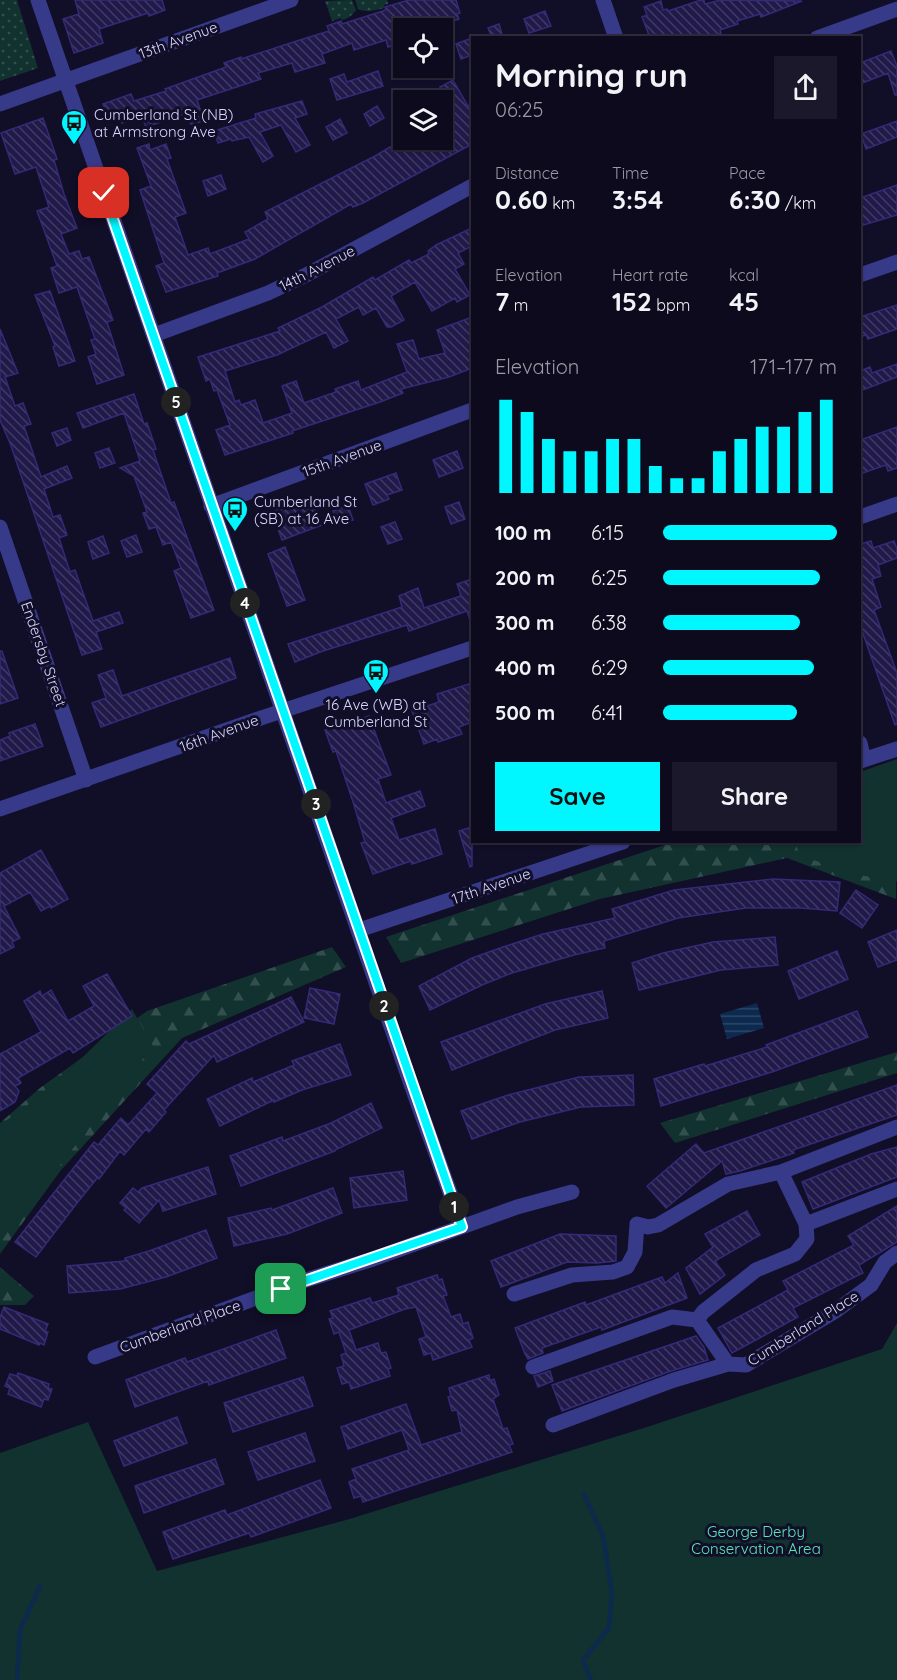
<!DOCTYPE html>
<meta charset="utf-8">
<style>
:root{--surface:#0d0a1e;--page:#1b182b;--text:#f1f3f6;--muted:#9a9aa4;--line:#2d2b3c;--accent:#01f7ff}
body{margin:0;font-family:Quicksand,sans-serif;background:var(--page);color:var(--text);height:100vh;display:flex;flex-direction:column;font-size:22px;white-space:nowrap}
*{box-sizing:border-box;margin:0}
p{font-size:20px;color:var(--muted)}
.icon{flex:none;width:33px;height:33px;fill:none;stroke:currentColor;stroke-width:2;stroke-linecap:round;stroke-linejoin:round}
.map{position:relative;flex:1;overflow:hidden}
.side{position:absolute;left:471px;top:36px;width:390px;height:807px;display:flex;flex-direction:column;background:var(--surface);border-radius:0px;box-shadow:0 2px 4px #0004,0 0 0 2px var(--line)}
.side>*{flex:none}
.controls{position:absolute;left:393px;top:18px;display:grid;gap:12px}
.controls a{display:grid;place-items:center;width:60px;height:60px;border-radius:0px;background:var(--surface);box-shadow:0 2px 4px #0004,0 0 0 2px var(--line);font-size:30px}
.pin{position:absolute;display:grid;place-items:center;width:51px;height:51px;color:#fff;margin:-26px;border-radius:12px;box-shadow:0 3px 9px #0006}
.km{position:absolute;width:30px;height:30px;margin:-15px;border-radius:50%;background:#222;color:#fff;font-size:16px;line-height:30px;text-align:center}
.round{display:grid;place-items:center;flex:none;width:63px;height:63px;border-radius:0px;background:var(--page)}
.headline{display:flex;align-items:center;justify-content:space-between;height:102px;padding:0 24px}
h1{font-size:33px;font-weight:700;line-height:45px}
.stats{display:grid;grid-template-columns:repeat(3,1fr);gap:9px;height:102px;padding:6px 24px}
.stats div{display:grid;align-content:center}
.stats b{font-size:26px;font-weight:700}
.stats small{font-size:16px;font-weight:400}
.stats p{font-size:16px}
.chart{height:168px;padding:12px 24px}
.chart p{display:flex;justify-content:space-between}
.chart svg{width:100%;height:108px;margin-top:6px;stroke:var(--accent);stroke-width:6}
.button{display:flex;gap:12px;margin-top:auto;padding:12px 24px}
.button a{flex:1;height:69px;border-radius:0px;background:var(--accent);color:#111;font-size:24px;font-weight:700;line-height:69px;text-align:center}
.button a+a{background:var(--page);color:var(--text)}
ul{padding:0 24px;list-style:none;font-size:20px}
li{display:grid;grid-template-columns:96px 72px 1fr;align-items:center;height:45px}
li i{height:15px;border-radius:8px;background:var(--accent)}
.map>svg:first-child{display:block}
.grass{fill:url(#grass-dots)}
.forest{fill:url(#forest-firs)}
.green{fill:#11322e}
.water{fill:url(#water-rules)}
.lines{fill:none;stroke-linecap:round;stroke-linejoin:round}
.stream{stroke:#0c294e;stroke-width:4.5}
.building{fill:url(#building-back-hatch);stroke:#342a77;stroke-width:1.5}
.minor{stroke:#373989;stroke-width:15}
.route-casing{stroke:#fff;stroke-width:12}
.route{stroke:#01f7ff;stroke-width:8}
.labels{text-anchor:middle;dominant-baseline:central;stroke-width:6;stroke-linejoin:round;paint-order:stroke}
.street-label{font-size:15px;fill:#d7d5ff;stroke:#110e28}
.poi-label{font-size:15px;fill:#d7d5ff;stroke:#110e28;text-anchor:start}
.park-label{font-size:15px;fill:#5ae6b9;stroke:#110e28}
</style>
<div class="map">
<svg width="897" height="1680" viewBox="0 0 897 1680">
<defs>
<pattern id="grass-dots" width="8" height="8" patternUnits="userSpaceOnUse" patternTransform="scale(1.5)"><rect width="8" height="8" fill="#11322e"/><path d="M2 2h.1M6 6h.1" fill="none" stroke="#334f4d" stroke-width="1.8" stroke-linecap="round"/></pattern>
<pattern id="forest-firs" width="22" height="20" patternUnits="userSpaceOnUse" patternTransform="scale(1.5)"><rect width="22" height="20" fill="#11322e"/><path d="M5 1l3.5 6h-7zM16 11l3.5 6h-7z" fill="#334f4d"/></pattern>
<pattern id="water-rules" width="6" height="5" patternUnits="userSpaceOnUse" patternTransform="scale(1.5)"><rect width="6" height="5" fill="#0c294e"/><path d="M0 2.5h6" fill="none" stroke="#2f4769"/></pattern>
<pattern id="building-back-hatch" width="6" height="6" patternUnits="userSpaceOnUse" patternTransform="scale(1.5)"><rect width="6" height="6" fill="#201949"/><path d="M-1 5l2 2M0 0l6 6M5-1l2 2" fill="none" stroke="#403a64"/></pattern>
</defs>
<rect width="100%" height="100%" fill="#110e28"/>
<!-- grass -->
<path class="grass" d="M0 0H17L38 68 0 81Z
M352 0 356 10C353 15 348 19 342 20L341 18 332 21 325 1Z
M355 0H387L388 4 384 5V8C376 10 366 13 358 9Z"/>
<!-- forest -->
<path class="forest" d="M897 765 896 899 787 858 600 899 401 963 386 937 674 842H860Z
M332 947 346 967 182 1038 61 1170 0 1254V1123L40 1088 147 1011Z
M897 1052V1073L675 1143 660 1123Z
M0 1267 34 1296 25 1305H0Z"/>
<!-- green -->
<path class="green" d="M897 759V881L865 876 800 856 795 842H860V772Z
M132 1009 153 1046 0 1242V1125L51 1088Z
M897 1323V1680H0V1453L88 1422 157 1571 346 1520 647 1427 882 1349Z"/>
<!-- water -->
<path class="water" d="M757 1003 764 1028 727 1039 720 1014Z"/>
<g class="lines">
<!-- stream -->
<path class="stream" d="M584 1494 603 1536 612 1593 609 1628 583 1660 591 1680
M17 1680 20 1630 40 1586"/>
</g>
<!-- building -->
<path class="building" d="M75 0H162L165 10 149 16 148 13 99 29 103 43 74 53 63 19 79 14Z
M409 0H456L460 13 457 14 459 19 442 25V18L409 28H404V43L388 47 386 40 354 50 352 43 322 54 325 63 295 72 292 63 258 73 261 79 197 100 204 121 191 124 187 113 146 127 142 117 122 123 120 117 109 121 103 104 131 94 134 101 166 91 165 89 226 67 224 63 241 57V59L303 39 329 31 327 26 341 21 342 24 386 10 385 7Z
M701 0H704L705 4 721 0 802 1 761 17 760 14 737 21 738 24 720 30 721 33 709 38H650L642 17 647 15 644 7 661 1 663 10 667 9 668 11Z
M545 11 551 26 529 33 524 19Z
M499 24 503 38H492L488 28Z
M469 39 472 55 461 59 456 44Z
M891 51 897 66V95H895L888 73 860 84V63Z
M378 71 383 86 337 100 330 79 344 74 347 82Z
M453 80 468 106 472 104V144L363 203 353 207 351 204 255 259 217 273 218 276 166 292 156 266 164 263 140 190 151 186 137 148 149 144 150 150 166 144 171 158 167 159 186 213 175 217 188 255 208 248 210 254 249 239 245 232 268 219 265 212 375 156 402 140H441L442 142V93L440 87Z
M302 101 307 114 295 118 310 145 296 152 281 125 260 132 273 156 263 162 249 137 232 141 231 139 218 143 214 131 256 118 255 114Z
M377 106 384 118 370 126 364 114Z
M43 118 57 159 54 160 64 194 77 228 61 234 69 254 79 251 82 259 89 257 113 320 107 322 124 375 97 384 88 357 96 354 91 340 95 339 77 287 59 293 51 268 57 266 37 211 49 207 36 167 15 174 1 133Z
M340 119 347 133 333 140 326 127Z
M897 121V137L866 149 861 134Z
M221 175 226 189 208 196 203 181Z
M897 185V215L860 226V198Z
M472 228V246L458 253 464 264 455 269 470 295 457 302 455 298 432 311 415 282 391 296 404 320 391 327H387L376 308 363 315 359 307 336 319 348 341 334 348 326 332 277 355 225 371 235 402 239 400 241 405 255 400 263 423 292 413 282 386 296 381 304 403 336 392 335 389 358 381 361 390 407 372 397 344 413 340 419 359 445 353 437 330 472 317V368L449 377 401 389 403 393 380 402 292 431 293 433 225 455 216 430 230 425 217 390 214 391 210 379 206 381 198 357 280 331 278 328 322 307 373 277 375 280 409 260 411 263 429 254 428 251 436 245Z
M50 291 75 361 59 366 53 347 55 346 35 295Z
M897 305V329L868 339 866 335 860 337V317Z
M0 329 18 373 5 377 15 406 23 403 31 424 24 426 41 477 67 466 72 478 44 489 53 517 60 515 67 535 59 538 70 572 75 570 93 621 119 612 123 623 96 632 102 649 82 655 10 443 0 420Z
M897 364V377L860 391V371L870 367 872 373Z
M134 394 144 424 147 423 156 449 153 450 171 503 174 502 214 610 191 618 174 571 181 568 171 542 163 545 156 527 149 529 143 513 147 512 134 476 120 468 140 461 124 413 83 428 77 413Z
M897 427V468L888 471 886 465 860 474V440Z
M67 428 71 440 57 446 52 433Z
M109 448 115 463 100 468 95 453Z
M457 451 463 468 439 477 433 460Z
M396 473 402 490 387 495 389 499 373 505 365 484Z
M311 498 322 525 282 540 272 512Z
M459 502 465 519 451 524 445 507Z
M348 506 353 520 338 525 333 511Z
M395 522 402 539 388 544 381 527Z
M136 535 142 552 127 557 121 541Z
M103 536 109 553 93 559 88 542Z
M871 541 873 548 894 541 897 549V558L878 565 881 576 872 579 881 607 874 610 897 673V724L895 725 860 625V544Z
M285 547 305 600 287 606 268 554Z
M472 579V623H471L467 611 409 631 407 625 323 651 295 662 288 644 402 607 399 596 418 588 424 608 461 596 457 584Z
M0 651H2L18 698 0 704Z
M230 658 236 678 101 727 92 703 106 698 98 675 113 670 122 696Z
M472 683V722L459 727 462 734 438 742 437 739 424 744 412 711 439 702 437 694Z
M369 716 391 775 378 779 386 803 420 791 425 806 391 818 399 840 435 829 442 854 412 864 411 861 373 874 361 843 365 842 354 805 336 751 333 752 325 730Z
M35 724 43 746 0 761V740L10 736 9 733Z
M472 827V866L470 867 459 831Z
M41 850 68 899 51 908 50 906 41 911 30 892 4 906 20 938 12 942 14 947 0 954V873Z
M773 879 840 882 837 911 801 908H746L678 918 604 941 605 948 574 955 512 973 482 985 430 1010 419 986 472 958 503 947 543 934 615 918 612 909 674 890Z
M856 890 878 905 862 928 840 913Z
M897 930V960L878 967 868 942Z
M775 937 778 965 721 970 639 990 632 963 663 953 713 942Z
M837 951 848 979 799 999 788 971Z
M107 974 132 1016 73 1053 70 1048 18 1078 21 1083 15 1086 19 1091 15 1102 0 1111V1054L41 1032 24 1001 40 991 42 996 51 990 68 1021 94 1006 83 986Z
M310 988 340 994 334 1024 304 1018Z
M602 991 608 1018 555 1030 452 1070 441 1042 545 1004Z
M291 997 304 1022 217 1062 214 1055 164 1110 166 1112 149 1132 146 1129 124 1155 120 1151 99 1179 98 1177 77 1203 36 1257 15 1242 94 1142 98 1145 121 1118 128 1125 157 1093 147 1084 186 1041 189 1044Z
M857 1011 868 1037 772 1072 661 1106 654 1079 704 1064 705 1066 767 1047 766 1045Z
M340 1044 351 1075 302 1090 274 1102V1100L220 1126 207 1099 252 1078 253 1082 294 1065 292 1061Z
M633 1075 634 1105 581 1107 520 1122 472 1139 461 1111 508 1095 579 1077Z
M897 1085V1115L793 1150 794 1153 740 1171 726 1174 722 1161 666 1208 647 1186 696 1144 704 1153Z
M371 1103 382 1128 335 1150V1151L241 1186 230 1156 282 1137 283 1141 331 1123Z
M897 1147V1177L813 1209 802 1182 871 1154Z
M208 1167 216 1194 163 1211 159 1200 139 1223 124 1210 126 1208 120 1203 133 1188 138 1192 142 1188Z
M403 1171 407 1200 354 1208 350 1178Z
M333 1188 342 1213 287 1234 234 1246 228 1218 271 1208 272 1210Z
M897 1206V1242L859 1265 863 1273 793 1308 798 1317 732 1353 718 1328 788 1290 783 1281 854 1245 848 1236Z
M747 1211 760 1235 715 1261 725 1275 700 1294 686 1268 713 1247 705 1234Z
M206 1230 217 1258 166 1277 120 1289 69 1293 67 1266 125 1261V1258L149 1251Z
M560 1234 616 1236V1261L597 1263 567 1262 501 1287 491 1261Z
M678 1273 687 1298 602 1330 601 1327 542 1348 543 1353 528 1359 525 1354 515 1328 585 1302 586 1305 662 1277 665 1283Z
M437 1275 439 1280 442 1279 447 1295 443 1296 451 1317 460 1314 463 1324 468 1322 473 1338 469 1340 472 1347 433 1360 431 1353 424 1355 419 1339 426 1337 416 1307 405 1309 349 1330 356 1350 378 1343 381 1353 386 1352 391 1368 388 1369 390 1376 351 1389 349 1382 342 1384 337 1368 344 1366 341 1355 346 1353 339 1332 334 1334 329 1319 333 1318 330 1311 370 1298 372 1303 399 1295 397 1288Z
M4 1307 48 1324 45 1331 48 1332 44 1345 40 1343 39 1345 0 1329V1317Z
M276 1330 286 1358 209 1385 208 1381 135 1407 126 1380 185 1358 187 1362Z
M696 1336 704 1347 708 1360 671 1371 562 1411 552 1385Z
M550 1371 553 1381 538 1387 534 1376Z
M18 1373 49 1384 48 1388 52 1389 48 1400 44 1399 41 1407 8 1394 10 1388 5 1386 10 1374 17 1376Z
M489 1375 490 1381 494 1379 499 1395 493 1399 503 1429 507 1428 513 1444 509 1445 512 1452 363 1502 361 1496 354 1498 349 1482 356 1479 352 1469 409 1450 402 1430 348 1449 341 1427 406 1404 421 1445 462 1432 457 1410 452 1411 448 1397 451 1396 449 1388Z
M303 1377 313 1406 233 1432 224 1403Z
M177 1417 187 1443 124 1466 114 1441Z
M305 1433 315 1461 258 1480 248 1452Z
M215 1459 224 1484 144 1513 135 1486Z
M320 1480 331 1508 251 1537 249 1533 173 1559 163 1532 225 1510 227 1515Z"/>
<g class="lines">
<!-- minor -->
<path class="minor" d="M38 0C158 354 284 706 403 1061 422 1117 443 1171 462 1227
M603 0 616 38
M817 38 897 9
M0 104 291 0
M860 275 897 262
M154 335 268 293 306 275 472 186
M211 506 472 410
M860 517 897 504
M0 527 86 780
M860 743 864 760
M860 761 897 749
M0 809 264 717 472 648
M359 930 623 842
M806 1224 897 1189
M514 1294 572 1275 613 1272 627 1267 635 1252 637 1224 648 1227 658 1225 728 1184 781 1172 897 1127
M697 1320 703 1312 756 1270 795 1254 807 1239 806 1224 781 1172
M95 1357 300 1282 373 1259 517 1207 572 1192
M533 1367 672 1317 697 1320 728 1364
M553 1425 674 1380 728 1364 746 1365 837 1310 871 1285 885 1262 897 1253"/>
</g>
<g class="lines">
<defs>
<path id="route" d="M104 193 462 1227 281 1289"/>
</defs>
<!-- route casing -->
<use href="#route" class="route-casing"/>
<!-- route -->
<use href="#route" class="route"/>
</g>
<!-- icons -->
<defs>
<symbol id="bus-pin" viewBox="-11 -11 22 30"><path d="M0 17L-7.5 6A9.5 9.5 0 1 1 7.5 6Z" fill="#01f7ff" stroke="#110e28"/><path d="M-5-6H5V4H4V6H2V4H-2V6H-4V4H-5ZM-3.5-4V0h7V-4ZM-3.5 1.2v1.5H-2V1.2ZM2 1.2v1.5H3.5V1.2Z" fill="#111"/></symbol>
</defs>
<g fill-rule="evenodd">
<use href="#bus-pin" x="59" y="108" width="30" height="40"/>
<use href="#bus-pin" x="220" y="495" width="30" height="40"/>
<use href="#bus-pin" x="361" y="657" width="30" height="40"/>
</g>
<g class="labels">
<!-- street labels -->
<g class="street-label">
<text transform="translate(178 40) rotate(-20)">13th Avenue</text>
<text transform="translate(317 268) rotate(-27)">14th Avenue</text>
<text transform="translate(342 458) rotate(-20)">15th Avenue</text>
<text transform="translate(44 654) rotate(71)">Endersby Street</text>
<text transform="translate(219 733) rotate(-20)">16th Avenue</text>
<text transform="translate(491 886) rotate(-19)">17th Avenue</text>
<text transform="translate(180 1326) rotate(-20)">Cumberland Place</text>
<text transform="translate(803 1328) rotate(-32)">Cumberland Place</text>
</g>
<!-- poi labels -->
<g class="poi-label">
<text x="94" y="114">Cumberland St (NB)<tspan x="94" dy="17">at Armstrong Ave</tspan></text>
<text x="254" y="501">Cumberland St<tspan x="254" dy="17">(SB) at 16 Ave</tspan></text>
<text x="376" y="704" text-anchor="middle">16 Ave (WB) at<tspan x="376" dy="17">Cumberland St</tspan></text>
</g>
<!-- park labels -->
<g class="park-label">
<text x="756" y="1531">George Derby<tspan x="756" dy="17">Conservation Area</tspan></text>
</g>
</g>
</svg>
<div class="controls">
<a><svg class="icon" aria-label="locate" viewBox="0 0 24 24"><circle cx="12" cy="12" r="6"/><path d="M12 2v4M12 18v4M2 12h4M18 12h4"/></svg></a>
<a><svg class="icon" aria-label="layers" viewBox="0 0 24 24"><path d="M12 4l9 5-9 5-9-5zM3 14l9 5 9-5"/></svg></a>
</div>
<div class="pin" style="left:281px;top:1289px;background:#1e9e55"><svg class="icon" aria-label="arrive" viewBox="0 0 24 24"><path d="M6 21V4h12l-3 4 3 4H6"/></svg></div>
<div class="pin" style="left:104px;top:193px;background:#d93025"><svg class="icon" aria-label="check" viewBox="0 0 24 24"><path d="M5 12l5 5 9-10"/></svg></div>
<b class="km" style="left:454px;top:1207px">1</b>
<b class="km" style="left:384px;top:1006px">2</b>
<b class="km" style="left:316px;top:804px">3</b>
<b class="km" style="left:245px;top:603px">4</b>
<b class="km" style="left:176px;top:402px">5</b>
<section class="side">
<div class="headline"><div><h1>Morning run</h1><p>06:25</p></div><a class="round"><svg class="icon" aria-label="share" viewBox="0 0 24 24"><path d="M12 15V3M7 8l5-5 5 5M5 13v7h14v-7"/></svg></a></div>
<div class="stats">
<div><p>Distance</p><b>0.60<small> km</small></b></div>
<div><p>Time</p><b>3:54</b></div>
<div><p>Pace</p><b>6:30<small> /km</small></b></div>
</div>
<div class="stats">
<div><p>Elevation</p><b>7<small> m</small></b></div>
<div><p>Heart rate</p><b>152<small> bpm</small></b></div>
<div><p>kcal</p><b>45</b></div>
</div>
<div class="chart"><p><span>Elevation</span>171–177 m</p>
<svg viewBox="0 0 160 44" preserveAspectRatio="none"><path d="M5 44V6M15 44V11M25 44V22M35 44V27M45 44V27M55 44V22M65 44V22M75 44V33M85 44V38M95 44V38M105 44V27M115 44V22M125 44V17M135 44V17M145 44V11M155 44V6"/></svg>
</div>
<ul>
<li><b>100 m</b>6:15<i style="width:100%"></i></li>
<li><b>200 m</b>6:25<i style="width:90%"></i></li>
<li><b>300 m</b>6:38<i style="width:79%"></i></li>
<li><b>400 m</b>6:29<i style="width:87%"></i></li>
<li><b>500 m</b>6:41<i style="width:77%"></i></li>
</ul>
<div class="button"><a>Save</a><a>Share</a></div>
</section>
</div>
